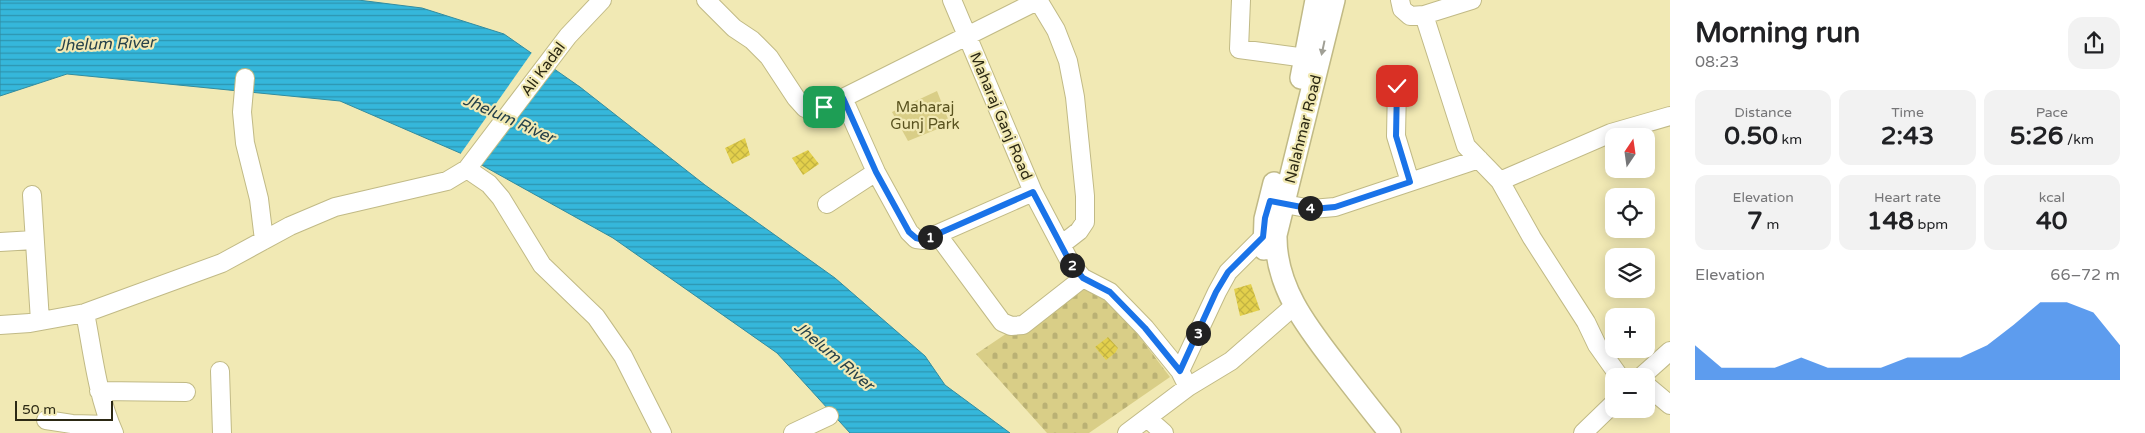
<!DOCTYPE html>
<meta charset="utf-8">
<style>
:root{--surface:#fff;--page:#f2f2f2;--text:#202124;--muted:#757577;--accent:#1a73e8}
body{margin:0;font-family:"Varela Round",sans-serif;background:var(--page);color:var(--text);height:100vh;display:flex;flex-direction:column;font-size:19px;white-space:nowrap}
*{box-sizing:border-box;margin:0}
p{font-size:16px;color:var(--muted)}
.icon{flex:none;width:28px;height:28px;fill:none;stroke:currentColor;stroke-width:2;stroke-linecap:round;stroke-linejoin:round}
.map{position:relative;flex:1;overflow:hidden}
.sheet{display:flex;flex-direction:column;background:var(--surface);width:475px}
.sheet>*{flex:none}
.needle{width:32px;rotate:13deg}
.buttons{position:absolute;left:1605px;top:128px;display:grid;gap:10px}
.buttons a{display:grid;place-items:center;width:50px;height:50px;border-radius:10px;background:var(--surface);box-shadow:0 2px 12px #0003;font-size:25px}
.scale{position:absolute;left:15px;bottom:12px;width:98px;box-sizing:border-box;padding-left:5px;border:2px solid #2c2914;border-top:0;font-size:14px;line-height:18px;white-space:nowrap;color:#2c2914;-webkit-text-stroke:4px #f1e9b4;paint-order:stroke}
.pin{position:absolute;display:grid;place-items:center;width:42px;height:42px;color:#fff;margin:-21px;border-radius:10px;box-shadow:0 2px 8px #0006}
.km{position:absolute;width:25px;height:25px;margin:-12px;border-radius:50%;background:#222;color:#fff;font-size:14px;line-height:25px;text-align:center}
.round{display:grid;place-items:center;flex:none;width:52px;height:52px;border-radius:15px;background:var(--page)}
.overview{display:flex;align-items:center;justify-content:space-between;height:85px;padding:0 25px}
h1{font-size:28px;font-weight:800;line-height:38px}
.metrics{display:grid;grid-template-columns:repeat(3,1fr);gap:8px;height:85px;padding:5px 25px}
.metrics div{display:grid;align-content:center;border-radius:12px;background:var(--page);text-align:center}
.metrics b{font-size:25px;font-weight:800}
.metrics small{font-size:14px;font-weight:400}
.metrics p{font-size:14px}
.chart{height:140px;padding:10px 25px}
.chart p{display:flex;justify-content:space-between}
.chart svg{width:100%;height:90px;margin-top:5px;fill:var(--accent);opacity:.7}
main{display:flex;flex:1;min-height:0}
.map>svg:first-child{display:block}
.cemetery{fill:url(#cemetery-stones)}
.park{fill:#d9ce87}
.water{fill:url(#water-rules);stroke:#328c9f}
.pier{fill:#f1e9b4}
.building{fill:url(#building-cross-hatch)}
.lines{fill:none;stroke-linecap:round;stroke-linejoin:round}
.minor-casing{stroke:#c1ba86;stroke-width:20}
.major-casing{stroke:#c1ba86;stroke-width:24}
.minor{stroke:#fff;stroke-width:18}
.major{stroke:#fff;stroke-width:21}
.oneway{fill:#a09f95}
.route-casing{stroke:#fff;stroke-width:10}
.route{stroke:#1a73e8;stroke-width:6}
.labels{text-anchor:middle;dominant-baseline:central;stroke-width:4.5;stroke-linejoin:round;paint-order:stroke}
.street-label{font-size:15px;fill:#2c2914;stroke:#f1e9b4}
.park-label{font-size:15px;fill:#59521e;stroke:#f1e9b4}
.water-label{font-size:16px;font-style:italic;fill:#26414a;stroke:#f1e9b4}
</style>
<main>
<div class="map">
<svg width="1670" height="433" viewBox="0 0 1670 433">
<defs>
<pattern id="cemetery-stones" width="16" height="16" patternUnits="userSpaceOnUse" patternTransform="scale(1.25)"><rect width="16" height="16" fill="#d9ce87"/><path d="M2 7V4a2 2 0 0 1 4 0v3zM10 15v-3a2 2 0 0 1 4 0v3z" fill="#bab174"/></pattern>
<pattern id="water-rules" width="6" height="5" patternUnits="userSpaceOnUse" patternTransform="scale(1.25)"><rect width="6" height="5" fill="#35b7db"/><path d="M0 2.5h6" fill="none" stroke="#2d95b0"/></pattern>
<pattern id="building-cross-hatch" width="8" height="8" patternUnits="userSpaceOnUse" patternTransform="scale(1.25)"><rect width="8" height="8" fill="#e3d04c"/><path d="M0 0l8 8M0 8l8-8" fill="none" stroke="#c3b342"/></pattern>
</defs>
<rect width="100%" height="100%" fill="#f1e9b4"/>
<!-- cemetery -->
<path class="cemetery" d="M1085 281 1108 295 1170 377 1089 433H1047L976 354Z"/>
<!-- park -->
<path class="park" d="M937 91 950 124 908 141 892 112Z"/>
<!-- water -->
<path class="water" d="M0 0H358L422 8 504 34 580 87 705 185 835 278 925 356 945 385 1010 433H850L777 353 613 238 460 153 340 101 67 74 0 96Z"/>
<!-- pier -->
<path class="pier" d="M533 51 552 64 479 167 459 156Z"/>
<!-- building -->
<path class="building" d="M745 138 750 155 732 164 725 148Z
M808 150 819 164 803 175 792 158Z
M1251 284 1260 310 1240 316 1234 289Z
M1108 337 1118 348 1115 353 1106 360 1095 347Z"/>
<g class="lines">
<defs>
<path id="minor" d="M706 0 734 28 752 40 769 57 796 98 805 108 813 111 843 98
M952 0 1033 192 1071 264 1083 278 1110 292 1145 328 1180 371 1188 387
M1038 0 1056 30 1068 61 1075 97 1085 196V222L1079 231 1061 245
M1241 0 1239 49 1306 58
M1400 0 1402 9 1410 16 1424 15 1472 0
M1424 15 1466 146 1500 181 1532 238 1586 322 1597 345 1619 376
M245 78 242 112 245 143 259 199 264 240
M1397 86 1396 136 1410 182
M467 169 489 184 501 198 542 265 596 317 623 356 662 433
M1500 181 1611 133 1670 116
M1033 192 924 240 916 239 909 232 876 172 843 98 1039 0
M32 195 40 321
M1273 202 1312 209 1335 207 1479 159
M827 204 876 172
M937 234 1002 322 1011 326 1023 325 1083 278
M0 242 34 240
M85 313C93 353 97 395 114 433
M0 325 30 323 85 313 222 263 290 226 335 207 447 181 467 169 568 36 602 0
M220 371 222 433
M1180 371 1217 292 1228 272 1263 237
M1642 376 1670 351
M1646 385 1670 405
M99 391 186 392
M1147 418 1164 433
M46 420 72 424 110 425
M793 433 829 416
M1127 433 1188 387 1231 361 1294 306
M1583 433 1614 403"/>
<path id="major" d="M1334 0 1276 235C1275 287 1307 327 1338 367 1355 389 1372 411 1390 433
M1301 78 1316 0
M1264 249 1265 219 1274 183"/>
</defs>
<!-- minor casing -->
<use href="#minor" class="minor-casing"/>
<!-- major casing -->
<use href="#major" class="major-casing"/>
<!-- minor -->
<use href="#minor" class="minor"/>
<!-- major -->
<use href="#major" class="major"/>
</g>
<!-- one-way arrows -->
<defs><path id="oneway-solid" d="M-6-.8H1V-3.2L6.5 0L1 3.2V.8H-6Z" transform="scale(1.25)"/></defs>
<use class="oneway" href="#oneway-solid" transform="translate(1323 48) rotate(102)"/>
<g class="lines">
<defs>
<path id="route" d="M824 107 843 98 876 172 909 232 916 238 924 240 1033 192 1071 264 1083 278 1110 292 1145 328 1180 371 1216 292 1228 272 1263 237 1265 218 1270 201 1312 209 1335 207 1410 182 1396 136 1397 86"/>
</defs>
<!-- route casing -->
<use href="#route" class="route-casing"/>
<!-- route -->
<use href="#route" class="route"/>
</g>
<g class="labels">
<!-- street labels -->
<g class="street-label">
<text transform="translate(543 69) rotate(-53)">Ali Kadal</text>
<text transform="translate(1001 116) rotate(67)">Maharaj Ganj Road</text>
<text transform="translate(1303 129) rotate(-76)">Nalahmar Road</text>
</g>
<!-- park labels -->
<g class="park-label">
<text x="925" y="107">Maharaj<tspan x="925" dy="17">Gunj Park</tspan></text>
</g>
<!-- water labels -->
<g class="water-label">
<text transform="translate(106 44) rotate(-2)">Jhelum River</text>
<text transform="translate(509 119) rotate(24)">Jhelum River</text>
<text transform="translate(834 356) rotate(40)">Jhelum River</text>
</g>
</g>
</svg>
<div class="buttons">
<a><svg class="needle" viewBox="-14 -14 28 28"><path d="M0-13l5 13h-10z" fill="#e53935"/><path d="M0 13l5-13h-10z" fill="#757577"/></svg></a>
<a><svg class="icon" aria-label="locate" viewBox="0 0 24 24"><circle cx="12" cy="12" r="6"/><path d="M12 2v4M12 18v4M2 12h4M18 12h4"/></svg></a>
<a><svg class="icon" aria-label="layers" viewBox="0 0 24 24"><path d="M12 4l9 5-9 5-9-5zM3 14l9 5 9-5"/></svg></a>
<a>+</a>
<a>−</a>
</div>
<div class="scale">50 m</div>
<div class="pin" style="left:824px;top:107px;background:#1e9e55"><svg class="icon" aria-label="arrive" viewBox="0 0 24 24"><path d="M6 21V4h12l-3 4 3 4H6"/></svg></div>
<div class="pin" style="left:1397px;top:86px;background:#d93025"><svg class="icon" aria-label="check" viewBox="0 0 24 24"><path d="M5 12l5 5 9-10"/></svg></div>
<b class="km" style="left:930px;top:237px">1</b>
<b class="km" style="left:1072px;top:265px">2</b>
<b class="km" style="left:1198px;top:333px">3</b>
<b class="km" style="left:1310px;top:208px">4</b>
</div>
<section class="sheet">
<div class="overview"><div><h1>Morning run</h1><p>08:23</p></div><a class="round"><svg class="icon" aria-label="share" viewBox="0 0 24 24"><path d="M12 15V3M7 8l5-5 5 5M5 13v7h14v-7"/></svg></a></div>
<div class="metrics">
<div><p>Distance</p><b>0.50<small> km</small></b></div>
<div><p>Time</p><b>2:43</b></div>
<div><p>Pace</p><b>5:26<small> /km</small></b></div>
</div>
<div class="metrics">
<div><p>Elevation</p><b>7<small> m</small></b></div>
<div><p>Heart rate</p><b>148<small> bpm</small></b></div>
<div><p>kcal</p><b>40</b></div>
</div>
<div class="chart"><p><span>Elevation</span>66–72 m</p>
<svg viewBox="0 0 160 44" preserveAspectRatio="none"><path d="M0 44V27L10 38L20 38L30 38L40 33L50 38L60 38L70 38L80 33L90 33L100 33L110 27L120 17L130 6L140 6L150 11L160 27V44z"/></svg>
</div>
</section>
</main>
